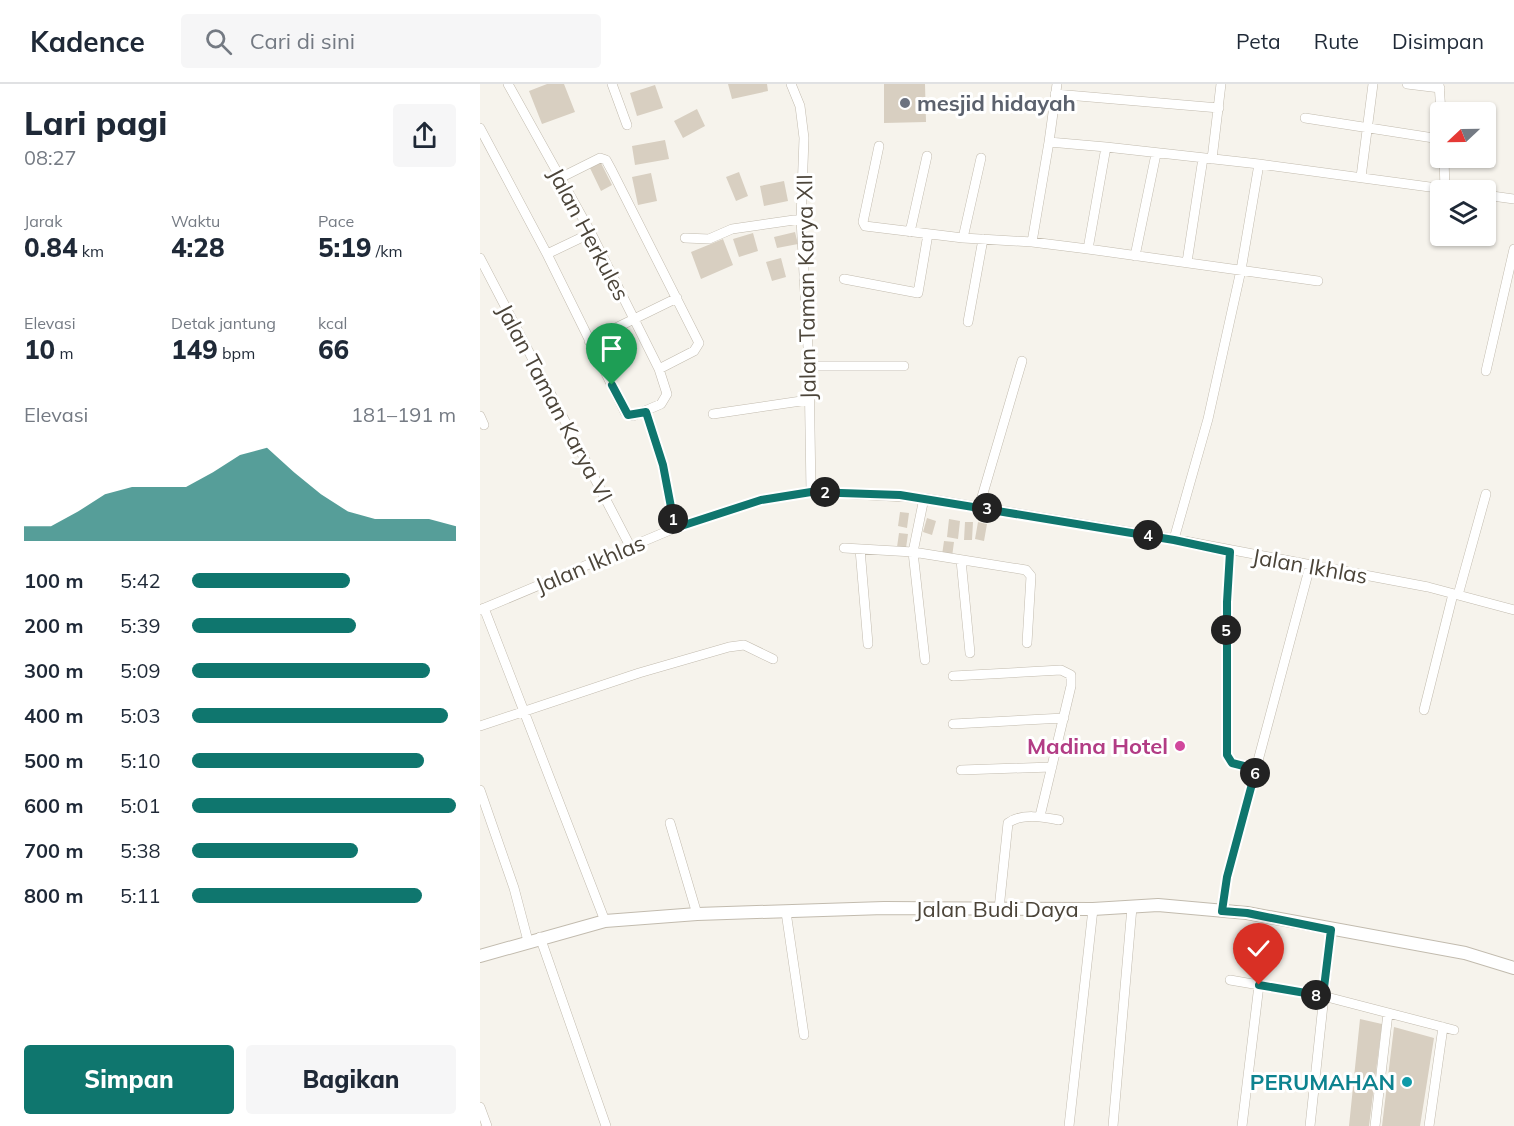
<!DOCTYPE html>
<html lang="id">
<meta charset="utf-8">
<style>
:root{--surface:#fff;--page:#f6f6f7;--text:#1f2937;--muted:#747a83;--line:#e0e1e3;--accent:#0f766e}
body{margin:0;font-family:Mulish,sans-serif;background:var(--page);color:var(--text);height:100vh;display:flex;flex-direction:column;font-size:22px;white-space:nowrap}
*{box-sizing:border-box;margin:0}
p{font-size:20px;color:var(--muted)}
.icon{flex:none;width:33px;height:33px;fill:none;stroke:currentColor;stroke-width:2;stroke-linecap:round;stroke-linejoin:round}
.map{position:relative;flex:1;overflow:hidden}
.side{display:flex;flex-direction:column;background:var(--surface);width:480px}
.side>*{flex:none}
.needle{width:39px;rotate:248deg}
.buttons{position:absolute;left:950px;top:18px;display:grid;gap:12px}
.buttons a{display:grid;place-items:center;width:66px;height:66px;border-radius:6px;background:var(--surface);box-shadow:0 2px 4px #0004;font-size:30px}
.pin{position:absolute;display:grid;place-items:center;width:51px;height:51px;color:#fff;margin:-62px -26px;border-radius:50% 50% 50% 0;rotate:-45deg;box-shadow:0 0 6px #0007}
.pin .icon{rotate:45deg}
.km{position:absolute;width:30px;height:30px;margin:-15px;border-radius:50%;background:#222;color:#fff;font-size:16px;line-height:30px;text-align:center}
.round{display:grid;place-items:center;flex:none;width:63px;height:63px;border-radius:6px;background:var(--page)}
.summary{display:flex;align-items:center;justify-content:space-between;height:102px;padding:0 24px}
h1{font-size:33px;font-weight:800;line-height:45px}
.metrics{display:grid;grid-template-columns:repeat(3,1fr);gap:9px;height:102px;padding:6px 24px}
.metrics div{display:grid;align-content:center}
.metrics b{font-size:26px;font-weight:800}
.metrics small{font-size:16px;font-weight:400}
.metrics p{font-size:16px}
.chart{height:168px;padding:12px 24px}
.chart p{display:flex;justify-content:space-between}
.chart svg{width:100%;height:108px;margin-top:6px;fill:var(--accent);opacity:.7}
.button{display:flex;gap:12px;margin-top:auto;padding:12px 24px}
.button a{flex:1;height:69px;border-radius:6px;background:var(--accent);color:#fff;font-size:24px;font-weight:800;line-height:69px;text-align:center}
.button a+a{background:var(--page);color:var(--text)}
ul{padding:0 24px;list-style:none;font-size:20px}
li{display:grid;grid-template-columns:96px 72px 1fr;align-items:center;height:45px}
li i{height:15px;border-radius:8px;background:var(--accent)}
header{display:flex;align-items:center;gap:36px;box-sizing:border-box;height:84px;padding:0 30px;background:var(--surface);border-bottom:2px solid var(--line)}
header strong{font-size:28px}
nav{display:flex;gap:33px;margin-inline-start:auto;font-size:21px}
.search{width:420px;height:54px;background:var(--page);display:flex;align-items:center;gap:15px;box-sizing:border-box;padding:0 21px;border-radius:6px;color:var(--muted);font-size:22px}
main{display:flex;flex:1;min-height:0}
.map>svg:first-child{display:block}
.building{fill:#d8cfc1}
.lines{fill:none;stroke-linecap:round;stroke-linejoin:round}
.minor-casing{stroke:#c2bbae;stroke-width:10}
.tertiary-casing{stroke:#c2bbae;stroke-width:14}
.minor{stroke:#fff;stroke-width:9}
.tertiary{stroke:#fff;stroke-width:12}
.route-casing{stroke:#fff;stroke-width:12}
.route{stroke:#0f766e;stroke-width:8}
.worship-dot{fill:#6b7280;stroke:#fff;stroke-width:2}
.hotel-dot{fill:#d1479c;stroke:#fff;stroke-width:2}
.culture-dot{fill:#0f9aa8;stroke:#fff;stroke-width:2}
.labels{text-anchor:middle;dominant-baseline:central;stroke-width:6;stroke-linejoin:round;paint-order:stroke}
.worship-label{font-size:22px;font-weight:bold;fill:#5b616d;stroke:#fff;text-anchor:start}
.street-label{font-size:22px;fill:#4b4439;stroke:#fff}
.hotel-label{font-size:22px;font-weight:bold;fill:#b23c85;stroke:#fff;text-anchor:end}
.culture-label{font-size:22px;font-weight:bold;fill:#0d838f;stroke:#fff;text-anchor:end}
</style>
<header>
<strong>Kadence</strong>
<div class="search"><svg class="icon" aria-label="search" viewBox="0 0 24 24"><circle cx="10" cy="10" r="6"/><path d="M15 15l6 6"/></svg>Cari di sini</div>
<nav><a>Peta</a><a>Rute</a><a>Disimpan</a></nav>
</header>
<main>
<section class="side">
<div class="summary"><div><h1>Lari pagi</h1><p>08:27</p></div><a class="round"><svg class="icon" aria-label="share" viewBox="0 0 24 24"><path d="M12 15V3M7 8l5-5 5 5M5 13v7h14v-7"/></svg></a></div>
<div class="metrics">
<div><p>Jarak</p><b>0.84<small> km</small></b></div>
<div><p>Waktu</p><b>4:28</b></div>
<div><p>Pace</p><b>5:19<small> /km</small></b></div>
</div>
<div class="metrics">
<div><p>Elevasi</p><b>10<small> m</small></b></div>
<div><p>Detak jantung</p><b>149<small> bpm</small></b></div>
<div><p>kcal</p><b>66</b></div>
</div>
<div class="chart"><p><span>Elevasi</span>181–191 m</p>
<svg viewBox="0 0 160 44" preserveAspectRatio="none"><path d="M0 44V38L10 38L20 32L30 25L40 22L50 22L60 22L70 16L80 9L90 6L100 16L110 25L120 32L130 35L140 35L150 35L160 38V44z"/></svg>
</div>
<ul>
<li><b>100 m</b>5:42<i style="width:60%"></i></li>
<li><b>200 m</b>5:39<i style="width:62%"></i></li>
<li><b>300 m</b>5:09<i style="width:90%"></i></li>
<li><b>400 m</b>5:03<i style="width:97%"></i></li>
<li><b>500 m</b>5:10<i style="width:88%"></i></li>
<li><b>600 m</b>5:01<i style="width:100%"></i></li>
<li><b>700 m</b>5:38<i style="width:63%"></i></li>
<li><b>800 m</b>5:11<i style="width:87%"></i></li>
</ul>
<div class="button"><a>Simpan</a><a>Bagikan</a></div>
</section>
<div class="map">
<svg width="1034" height="1042" viewBox="0 0 1034 1042">
<rect width="100%" height="100%" fill="#f6f3ec"/>
<!-- building -->
<path class="building" d="M67 0H84L95 28 62 40 49 7Z
M248 0H287L288 7 252 15Z
M404 0H445L446 38 404 39Z
M175 1 183 24 157 32 150 9Z
M217 25 225 42 203 54 194 37Z
M185 56 189 75 155 81 152 62Z
M120 77 132 101 121 107 109 82Z
M259 88 268 112 256 117 246 93Z
M171 89 177 117 158 121 152 93Z
M304 97 308 117 284 122 280 102Z
M315 148 318 160 297 164 294 153Z
M273 149 278 167 259 173 253 155Z
M243 155 253 181 221 195 211 168Z
M301 174 306 193 292 197 286 178Z
M420 428 429 429 427 444 418 442Z
M447 434 456 437 452 451 443 448Z
M469 435 480 437 478 455 467 453Z
M485 438H493L492 456H484Z
M498 438 507 440 504 457 495 455Z
M419 449 428 450 426 464 417 463Z
M464 457 474 458 472 473 462 471Z
M880 935 902 940 889 1042H869Z
M914 943 954 954 940 1042H902Z"/>
<g class="lines">
<defs>
<path id="minor" d="M132 0 147 41
M311 0 320 22 324 54 321 135 329 282 331 408
M577 0 569 58 626 63
M927 0 960 4
M959 0 961 28
M575 10 739 24
M825 34 960 55
M0 44 67 170 145 328 153 332 181 320 187 310 179 285 111 149 28 0
M569 58 552 158 608 165
M399 62 383 138 385 142 483 154 552 158
M964 74 965 106
M732 75 741 0
M779 80 972 106
M881 93 893 0
M80 94 120 74 126 76 132 87 219 259 214 267 179 285
M1005 111 1034 115
M430 148 447 72
M205 154 229 155 252 145 321 135
M483 154 501 74
M67 170 111 149
M655 172 676 70
M0 174 151 464
M707 178 723 74
M364 195 438 209 448 150
M488 238 503 155
M109 257 197 214
M329 282H424
M1006 287 1034 165
M166 328 183 381 195 444
M233 330 328 316
M0 332 4 341
M444 414 433 468 445 576
M499 423 542 277
M694 455 728 335 761 186 779 80 626 63 608 165C685 175 761 187 838 197
M364 464 433 468 546 486 551 492 547 559
M380 465 388 560
M750 467 747 518V671L752 679 776 685
M481 476 490 569
M978 511 1006 410
M4 524 125 837
M0 526 195 444 281 416 331 408 444 414 694 455 948 503 1034 526
M473 592 581 586 591 591V602L560 732
M944 626 973 510
M473 640 584 634
M0 642 159 589 249 563 264 561 293 575
M481 686 572 683
M0 706 34 804 48 857
M190 739 217 830
M519 825 528 739C541 729 564 733 579 736
M742 827 747 793 830 482
M306 828 324 951
M60 853 126 1042
M750 896 843 912 974 946
M0 1023 7 1042
M589 1042 613 825
M633 1042 652 823
M762 1042 779 901
M830 1042 851 846
M895 1042 908 929
M949 1042 963 943"/>
<path id="tertiary" d="M0 872 125 837 217 830 404 824 613 825 678 821 767 829 985 869 1034 884"/>
</defs>
<!-- minor casing -->
<use href="#minor" class="minor-casing"/>
<!-- tertiary casing -->
<use href="#tertiary" class="tertiary-casing"/>
<!-- minor -->
<use href="#minor" class="minor"/>
<!-- tertiary -->
<use href="#tertiary" class="tertiary"/>
</g>
<g class="lines">
<defs>
<path id="route" d="M132 301 148 331 166 328 183 381 195 444 281 416 331 408 420 411 694 456 750 468 747 518V671L752 679 776 685 747 793 742 827 767 829 851 846 843 912 779 901"/>
</defs>
<!-- route casing -->
<use href="#route" class="route-casing"/>
<!-- route -->
<use href="#route" class="route"/>
</g>
<!-- markers -->
<circle class="worship-dot" cx="425" cy="19" r="6"/>
<circle class="hotel-dot" cx="700" cy="662" r="6"/>
<circle class="culture-dot" cx="927" cy="998" r="6"/>
<g class="labels">
<!-- worship labels -->
<g class="worship-label">
<text x="437" y="19">mesjid hidayah</text>
</g>
<!-- street labels -->
<g class="street-label">
<text transform="translate(109 150) rotate(62)">Jalan Herkules</text>
<text transform="translate(326 203) rotate(-91)">Jalan Taman Karya XII</text>
<text transform="translate(75 319) rotate(62)">Jalan Taman Karya VI</text>
<text transform="translate(110 480) rotate(-23)">Jalan Ikhlas</text>
<text transform="translate(830 482) rotate(10)">Jalan Ikhlas</text>
<text x="517" y="825">Jalan Budi Daya</text>
</g>
<!-- hotel labels -->
<g class="hotel-label">
<text x="688" y="662">Madina Hotel</text>
</g>
<!-- culture labels -->
<g class="culture-label">
<text x="915" y="998">PERUMAHAN</text>
</g>
</g>
</svg>
<div class="buttons">
<a><svg class="needle" viewBox="-14 -14 28 28"><path d="M0-13l5 13h-10z" fill="#e53935"/><path d="M0 13l5-13h-10z" fill="#747a83"/></svg></a>
<a><svg class="icon" aria-label="layers" viewBox="0 0 24 24"><path d="M12 4l9 5-9 5-9-5zM3 14l9 5 9-5"/></svg></a>
</div>
<div class="pin" style="left:132px;top:301px;background:#1e9e55"><svg class="icon" aria-label="arrive" viewBox="0 0 24 24"><path d="M6 21V4h12l-3 4 3 4H6"/></svg></div>
<div class="pin" style="left:779px;top:901px;background:#d93025"><svg class="icon" aria-label="check" viewBox="0 0 24 24"><path d="M5 12l5 5 9-10"/></svg></div>
<b class="km" style="left:193px;top:435px">1</b>
<b class="km" style="left:345px;top:408px">2</b>
<b class="km" style="left:507px;top:424px">3</b>
<b class="km" style="left:668px;top:451px">4</b>
<b class="km" style="left:746px;top:546px">5</b>
<b class="km" style="left:775px;top:689px">6</b>
<b class="km" style="left:836px;top:911px">8</b>
</div>
</main>
